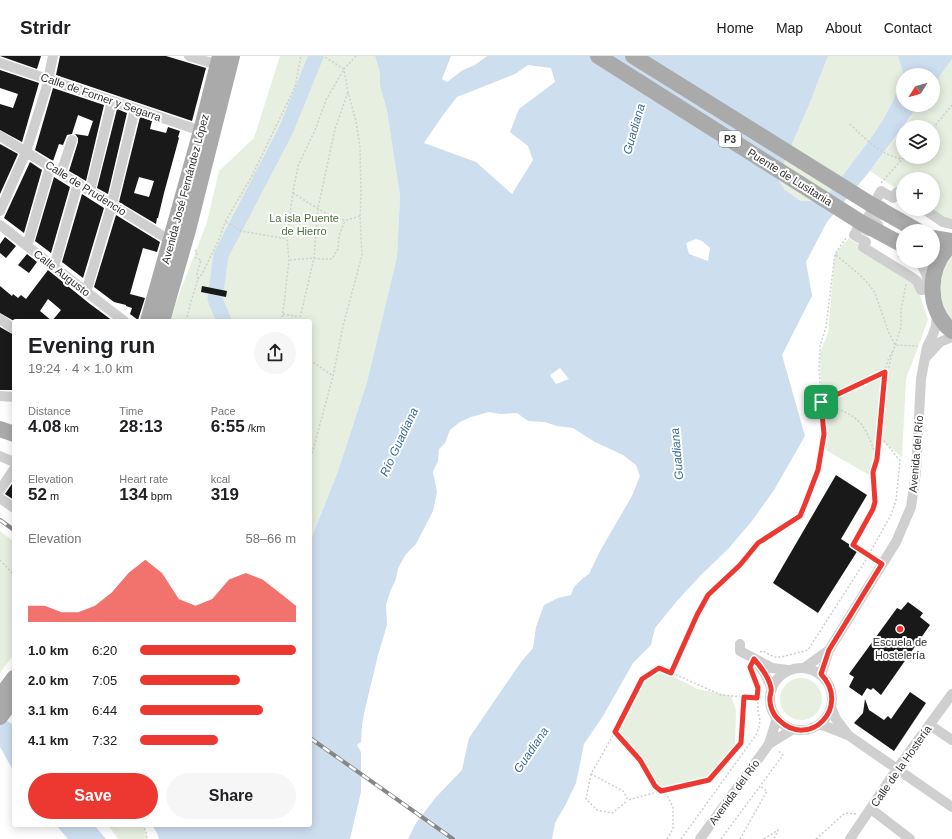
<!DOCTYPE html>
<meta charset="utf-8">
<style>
:root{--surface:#fff;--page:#f6f6f6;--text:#202124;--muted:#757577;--line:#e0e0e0;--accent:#ed3731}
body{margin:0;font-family:Arial,sans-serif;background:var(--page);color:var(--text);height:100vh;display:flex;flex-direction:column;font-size:15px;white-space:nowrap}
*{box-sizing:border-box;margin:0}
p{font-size:13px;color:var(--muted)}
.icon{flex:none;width:22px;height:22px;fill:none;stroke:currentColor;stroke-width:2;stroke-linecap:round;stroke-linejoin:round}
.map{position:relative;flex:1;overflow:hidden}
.sheet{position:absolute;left:12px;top:263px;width:300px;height:508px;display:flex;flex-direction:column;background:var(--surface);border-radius:4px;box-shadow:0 2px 10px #0003}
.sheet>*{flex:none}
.needle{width:26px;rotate:233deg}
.tools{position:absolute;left:896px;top:12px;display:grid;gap:8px}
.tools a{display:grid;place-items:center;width:44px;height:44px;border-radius:50%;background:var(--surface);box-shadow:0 2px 10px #0003;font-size:20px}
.pin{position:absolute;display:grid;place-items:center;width:34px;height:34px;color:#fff;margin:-17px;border-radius:8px;box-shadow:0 2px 6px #0006}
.round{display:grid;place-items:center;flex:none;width:42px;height:42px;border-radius:21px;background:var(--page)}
.summary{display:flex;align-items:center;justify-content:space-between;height:68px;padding:0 16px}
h1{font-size:22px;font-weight:600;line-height:30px}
.stats{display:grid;grid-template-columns:repeat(3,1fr);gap:6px;height:68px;padding:4px 16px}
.stats div{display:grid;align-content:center}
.stats b{font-size:17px;font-weight:600}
.stats small{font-size:11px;font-weight:400}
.stats p{font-size:11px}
.chart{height:112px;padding:8px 16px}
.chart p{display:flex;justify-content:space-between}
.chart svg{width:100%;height:72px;margin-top:4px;fill:var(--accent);opacity:.7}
.button{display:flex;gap:8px;margin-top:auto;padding:8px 16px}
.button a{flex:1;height:46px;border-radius:24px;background:var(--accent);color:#fff;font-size:16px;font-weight:600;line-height:46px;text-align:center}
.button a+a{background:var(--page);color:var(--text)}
ul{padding:0 16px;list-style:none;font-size:13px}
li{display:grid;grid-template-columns:64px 48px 1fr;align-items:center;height:30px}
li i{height:10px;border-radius:5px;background:var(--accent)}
header{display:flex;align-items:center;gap:24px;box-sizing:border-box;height:56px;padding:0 20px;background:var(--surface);border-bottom:1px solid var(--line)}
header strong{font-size:19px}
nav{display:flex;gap:22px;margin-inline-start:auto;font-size:14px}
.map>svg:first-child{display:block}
.green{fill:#e7efe0}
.water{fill:#cddeef;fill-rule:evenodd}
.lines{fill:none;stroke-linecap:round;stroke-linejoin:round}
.river{stroke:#cddeef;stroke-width:15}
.building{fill:#191919;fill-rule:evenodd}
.path{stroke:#cfcfcf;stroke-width:1.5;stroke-dasharray:2 2;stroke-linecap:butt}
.street{stroke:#cfcfcf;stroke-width:10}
.primary{stroke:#aaa;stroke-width:16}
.rail-casing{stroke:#878787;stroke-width:4}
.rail{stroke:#fff;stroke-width:2.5;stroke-dasharray:8;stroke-linecap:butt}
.primary-bridge{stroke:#aaa;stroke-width:16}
.route-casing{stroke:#fff;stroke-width:8}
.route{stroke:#ed3731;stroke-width:5}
.poi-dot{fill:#ed3731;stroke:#fff;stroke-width:1.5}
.labels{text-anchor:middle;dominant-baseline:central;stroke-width:4;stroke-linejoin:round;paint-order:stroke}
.shield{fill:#fff;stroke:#707070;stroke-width:1}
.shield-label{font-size:10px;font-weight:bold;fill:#323232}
.street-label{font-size:11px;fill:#323232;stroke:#fff}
.park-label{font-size:11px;fill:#4f713d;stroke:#fff}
.poi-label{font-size:11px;fill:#323232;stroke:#fff}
.water-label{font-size:12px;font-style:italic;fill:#3b6b99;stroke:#fff}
</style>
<header>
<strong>Stridr</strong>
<nav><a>Home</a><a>Map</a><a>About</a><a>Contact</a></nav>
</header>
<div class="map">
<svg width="952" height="783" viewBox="0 0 952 783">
<rect width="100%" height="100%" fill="#fff"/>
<!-- green -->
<path class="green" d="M280 0H375L380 17V30L387 55 400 140 397 201 367 326 338 415 310 486V265H169L207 166 219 115 254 82Z
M828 0H898L903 17 893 45 883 64 870 83 832 134 814 145H801L785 134 779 126 785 104 809 49Z
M952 3V166L928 153H933V123H903V137L870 115 903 72V101H933V71H904L919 49H933V30Z
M849 182 911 224 919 236 928 264 906 323 902 401 879 383 877 403 873 421 822 392 820 297 828 277 835 198Z
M952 198V265L945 254 940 239 942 216Z
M0 475 14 486V598L0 617Z
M664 616 698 633 731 640 736 654 735 692 706 721 661 735 619 675 645 626 653 619Z
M780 643a21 21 0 1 1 42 0a21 21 0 1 1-42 0Z
M108 769H144L147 783H118Z"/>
<!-- water -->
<path class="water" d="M375 0H451L442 23 447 26 463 14 475 9 487 0H828L809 49 785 104 779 125 785 134 801 145H814L832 134 870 83 883 64 893 45 903 17 898 0H952V3L933 30V19H903V49H919L870 115 827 166 806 206 812 240 782 299 805 380 774 434 752 465 728 493 701 519 677 545 655 572 651 589 633 607 603 660 584 688 576 727 566 748 555 767 552 783H408L416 767 436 741 462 714 469 682 521 606 533 592 536 571 544 549 558 542 571 539 574 531 583 522 589 518 600 495 632 440 640 420 636 409 623 399 595 386 573 372 557 370 545 366 528 365 517 357 500 358 489 356 471 361 460 366 450 374 445 387 439 393 438 405 433 416 437 436 433 455 416 488 406 498 398 512 396 523 390 536 386 549 387 569 378 599 365 653 362 669 361 686 357 689 361 696V736L350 783H159L157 777 152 769H310V486L338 415 367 326 397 201 400 140 387 55 380 30V17ZM528 9 551 12 555 26 519 53 510 76 528 90 533 104 512 138 476 106 424 87 443 59 457 41 515 18ZM696 183 702 185 710 192 708 205 689 198 686 187ZM560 312 569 323 556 328 550 319Z
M0 661 14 669V716L0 691Z
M56 769H94L106 783H68Z"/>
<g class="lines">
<!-- river -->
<path class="river" d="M224 265 215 243 221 199 286 74 316 0"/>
</g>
<!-- building -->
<path class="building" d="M0 0H41L37 13Z
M60 0H166L206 12 192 65 56 19Z
M0 14 39 27 22 86 0 74V48L13 52 18 38 0 32Z
M53 32 104 49 86 125 69 115 78 86V82L75 78 88 80 93 65 78 59 72 78 67 79 63 89 59 88 53 105 35 94Z
M117 53 127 57 108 138 97 132Z
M140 61 152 65 150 73 166 77 168 71 180 75 178 81 179 82 164 137 158 162H157L156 168 119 146ZM139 121 154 125 149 141 134 137Z
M0 88 18 98 0 138Z
M30 106 42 114 24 177 4 162Z
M54 121 70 131 51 197 35 185Z
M82 138 104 152 83 222 62 206Z
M116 159 160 186 157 196 143 192 130 238 145 242 138 264 130 258 132 252 126 250V249L114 246 94 231Z
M5 181 16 190 6 202 0 197V188Z
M27 198 37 206 29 217 18 209Z
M48 214 90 248 113 265H52L61 254 48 243 40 255 52 265H14L0 257V230L12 240 13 238 18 242 21 239 26 243Z
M202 230 227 235 226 241 201 236Z
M0 271 14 279V334H0Z
M836 419 867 439 841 483 858 494 818 557 773 527Z
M14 425V444L5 438Z
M908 546 923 557 920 561 930 569 881 639 873 632 871 634 867 632 862 640 849 631 854 621 849 618 897 552 901 554Z
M910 636 926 647 894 695 854 667 863 657 865 643 869 654 884 664 888 660 891 663Z"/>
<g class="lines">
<!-- path -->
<path class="path" d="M850 68C865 83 881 99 902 103
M933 72 952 49
M881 127 904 101
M293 137C306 145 330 162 345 164 349 164 356 161 360 160
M911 158 914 153
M226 166 241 175 287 183
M836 199C850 211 865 221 875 237L889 277 895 289 918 290
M898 200 903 204
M290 204 314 202 322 203H332L338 193 339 180 345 164
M905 205 910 208
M198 223 202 218 220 181 225 166 252 120 295 31 301 0
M283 258 299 261
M188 265 187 262 190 249 198 223 197 218 201 204 196 202 197 196 195 194
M282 265 289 204 287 183 293 136 298 110 315 74 326 44 344 13 323 0
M300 265V262L314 202 318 152 335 73 348 36
M310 304 333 320
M821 346 885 316
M822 347C858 360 864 363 876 401
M310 405 333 320 343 270 362 199 360 160 361 139 360 91 356 65 348 36 344 13 356 0
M874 502 853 489 873 453 875 446 873 416 877 403 885 316 888 304 893 294
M0 504 14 519
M760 596 763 595 774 601H781L808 594 867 502 891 459 896 444 900 405 882 382 886 327 890 305 901 271V254L906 228
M672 617 721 639 757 642
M615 676 591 718 623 735 628 744 661 735 709 724 741 687 744 641
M591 718 586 743 597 754 612 757 627 745
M142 769 146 775 147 783
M667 783 673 773V751L667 739 655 730 640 704 615 676 642 623 659 612 671 617 697 559 708 539 740 509 757 487 800 460 805 448 818 414 824 378 819 314 820 290 826 271 835 198 846 182
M681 783 756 679 759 671 760 664 758 655V632L751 616
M721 783 783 699 777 694
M740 783 767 735 760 730
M764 783 778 774 774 783
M816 783 845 757 856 758"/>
<!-- street -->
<path class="street" d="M189 0 218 9
M0 7 201 75
M0 80 171 185
M61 117 72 84
M90 135 112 45
M883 151 875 146 881 135 893 142 897 136 903 140
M924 153 943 166 952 168
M0 155 26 96 46 33 53 0
M0 169 124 265
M878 169 867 163 872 154 881 159
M868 175 859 170 854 179 866 186 863 191 913 222 917 225 921 234 928 233C928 221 926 214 918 205
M27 190 50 111
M54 211 78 127
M86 236 112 148 135 53
M0 263 14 273
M926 301 940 286 952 281
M0 340 14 341
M0 400 14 406
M0 434 14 413
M0 442 14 452
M740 588V595L772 612 788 614
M755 605 764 616 772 633
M770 643a31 31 0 1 1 62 0a31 31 0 1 1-62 0Z
M804 612 829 594
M821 619 829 594 896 486 911 451 916 416 921 323 927 291 932 281 936 270 937 256
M831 651 836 663 848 679
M820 668 848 679 952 751
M930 669 952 684
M769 688 793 673
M871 753 910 783
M700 783 769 688 777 662
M850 783 897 713 952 638"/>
<!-- primary -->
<path class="primary" d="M872 149 918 175
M862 167 903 189
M933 182 952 185
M952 188C927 210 925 253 952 275
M148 265 201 75 220 0
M162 265 188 174 232 0
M0 373 14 378
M0 641 14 622"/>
<defs>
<path id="rail" d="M0 464 14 474
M310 682 453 783"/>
</defs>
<!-- rail casing -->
<use href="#rail" class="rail-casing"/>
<!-- rail -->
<use href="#rail" class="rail"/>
<!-- primary-bridge -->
<path class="primary-bridge" d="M598 0 862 167
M633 0 872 149
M0 661 12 645"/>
</g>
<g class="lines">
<defs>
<path id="route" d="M885 316 877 403 873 416 875 446 873 453 853 489 882 508 829 594 821 618C852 651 809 694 779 664 773 659 769 649 770 641 770 639 772 635 771 632 769 622 761 611 754 603L750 611 758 632 757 642 744 641 741 687 709 724 661 735 655 730 640 704 615 676 642 623 659 612 671 617 697 559 708 539 740 509 758 487 800 460 805 448 818 414 824 378 821 346Z"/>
</defs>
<!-- route casing -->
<use href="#route" class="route-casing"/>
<!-- route -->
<use href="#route" class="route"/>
</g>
<!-- markers -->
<circle class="poi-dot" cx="900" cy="573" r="4"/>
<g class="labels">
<!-- shield labels -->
<rect class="shield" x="719" y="75" width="22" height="16" rx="3"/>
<g class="shield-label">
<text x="730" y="83">P3</text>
</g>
<!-- street labels -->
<g class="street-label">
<text transform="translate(101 41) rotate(19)">Calle de Forner y Segarra</text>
<text transform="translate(790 121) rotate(32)">Puente de Lusitania</text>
<text transform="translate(86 132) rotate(32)">Calle de Prudencio</text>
<text transform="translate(185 133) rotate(-75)">Avenida José Fernández López</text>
<text transform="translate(62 217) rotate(38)">Calle Augusto</text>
<text transform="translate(916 398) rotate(-85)">Avenida del Río</text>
<text transform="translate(901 710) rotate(-55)">Calle de la Hostería</text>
<text transform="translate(734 736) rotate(-54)">Avenida del Río</text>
</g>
<!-- park labels -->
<g class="park-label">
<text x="304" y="162">La isla Puente<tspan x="304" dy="13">de Hierro</tspan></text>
</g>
<!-- poi labels -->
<g class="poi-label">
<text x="900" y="586">Escuela de<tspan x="900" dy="13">Hostelería</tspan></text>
</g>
<!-- water labels -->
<g class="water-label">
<text transform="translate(634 73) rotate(-74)">Guadiana</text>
<text transform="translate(399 386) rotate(-65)">Río Guadiana</text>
<text transform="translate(677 398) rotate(-95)">Guadiana</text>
<text transform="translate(531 694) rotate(-56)">Guadiana</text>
</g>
</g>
</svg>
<div class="tools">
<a><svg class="needle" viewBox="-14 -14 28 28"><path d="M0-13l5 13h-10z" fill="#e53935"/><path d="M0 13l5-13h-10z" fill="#757577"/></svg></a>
<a><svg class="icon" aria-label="layers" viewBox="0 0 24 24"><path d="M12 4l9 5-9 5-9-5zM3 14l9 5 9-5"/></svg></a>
<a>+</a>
<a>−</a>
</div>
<div class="pin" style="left:821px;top:346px;background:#1e9e55"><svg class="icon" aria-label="arrive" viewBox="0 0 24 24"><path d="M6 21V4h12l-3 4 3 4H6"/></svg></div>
<section class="sheet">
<div class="summary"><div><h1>Evening run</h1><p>19:24 · 4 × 1.0 km</p></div><a class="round"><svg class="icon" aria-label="share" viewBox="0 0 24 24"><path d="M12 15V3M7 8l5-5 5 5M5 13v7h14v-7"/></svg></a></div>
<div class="stats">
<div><p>Distance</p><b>4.08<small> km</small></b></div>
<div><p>Time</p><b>28:13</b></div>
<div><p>Pace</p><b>6:55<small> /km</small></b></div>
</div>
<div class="stats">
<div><p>Elevation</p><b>52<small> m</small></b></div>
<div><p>Heart rate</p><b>134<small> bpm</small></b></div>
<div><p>kcal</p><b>319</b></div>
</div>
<div class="chart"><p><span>Elevation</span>58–66 m</p>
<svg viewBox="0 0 160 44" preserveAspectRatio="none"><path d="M0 44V34L10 34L20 38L30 38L40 34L50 26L60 14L70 6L80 14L90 30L100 34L110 30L120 18L130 14L140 18L150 26L160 34V44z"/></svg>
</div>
<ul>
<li><b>1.0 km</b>6:20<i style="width:100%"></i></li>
<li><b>2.0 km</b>7:05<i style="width:64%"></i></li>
<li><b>3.1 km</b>6:44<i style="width:79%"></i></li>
<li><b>4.1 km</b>7:32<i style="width:50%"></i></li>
</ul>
<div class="button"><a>Save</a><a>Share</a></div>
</section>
</div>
